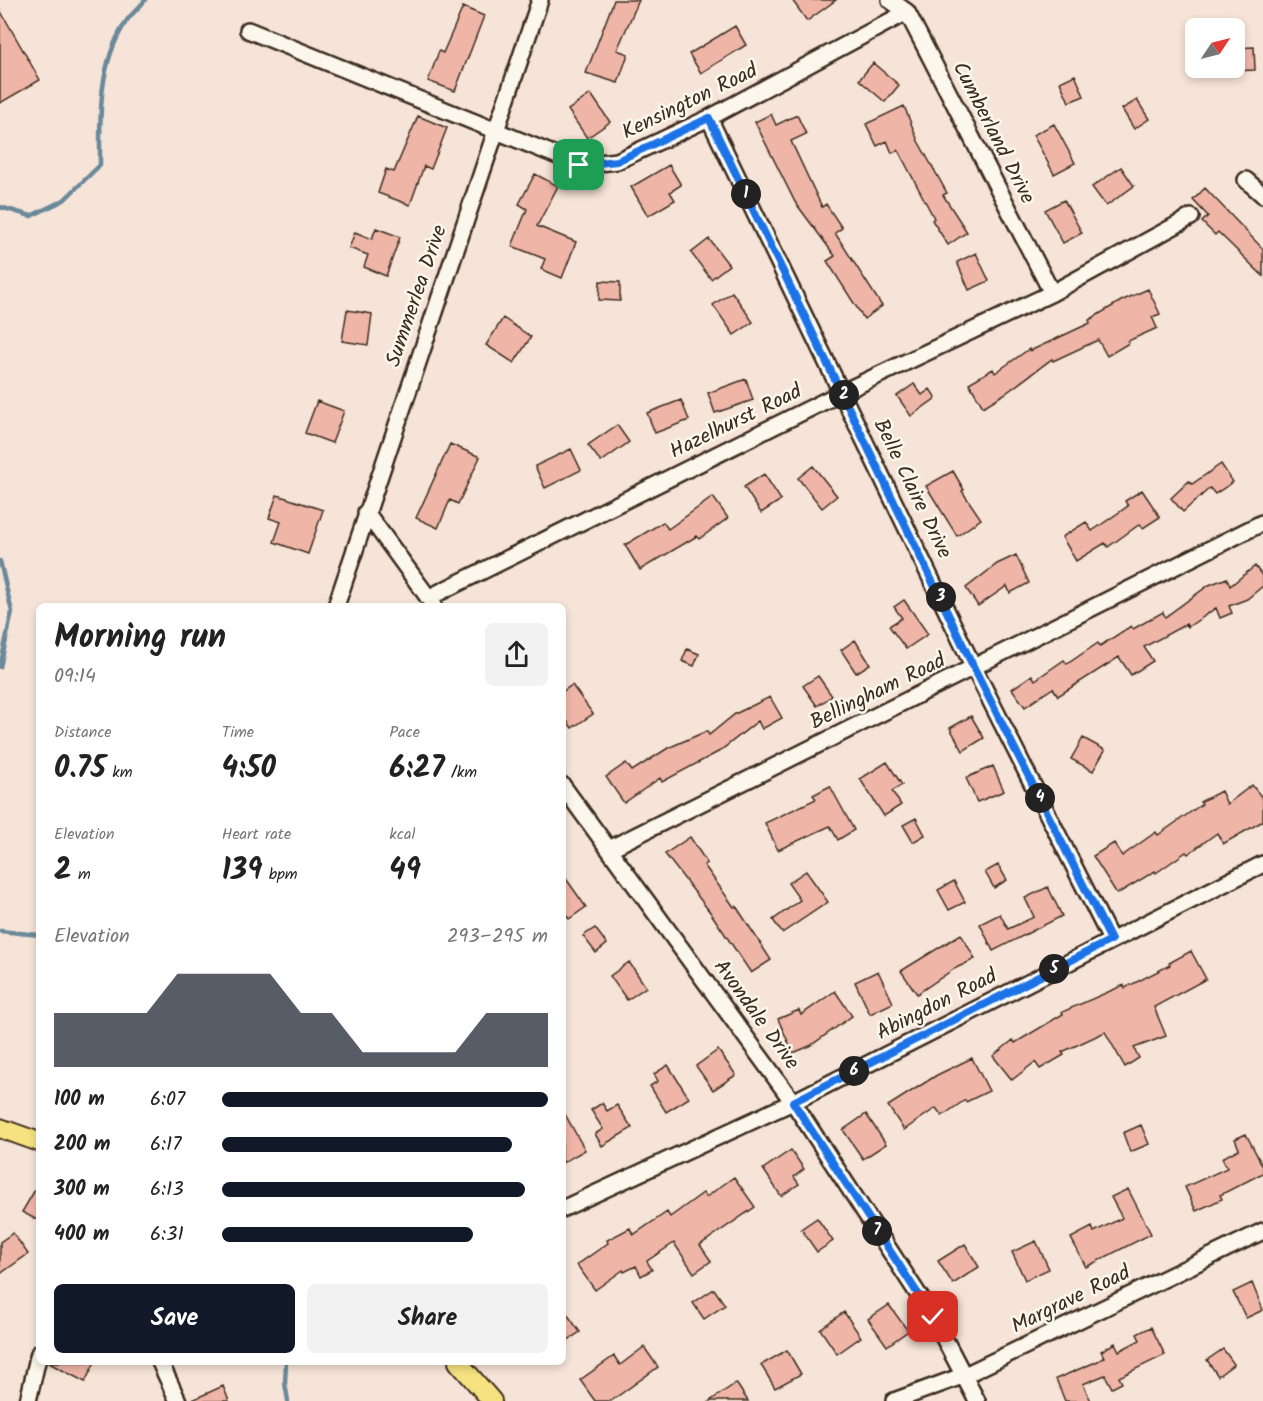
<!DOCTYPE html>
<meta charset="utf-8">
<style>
:root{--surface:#fff;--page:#f2f2f2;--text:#222;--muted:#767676;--accent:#111827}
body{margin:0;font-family:Kalam,sans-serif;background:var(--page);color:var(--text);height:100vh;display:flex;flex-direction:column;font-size:22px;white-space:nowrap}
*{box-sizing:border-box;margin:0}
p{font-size:20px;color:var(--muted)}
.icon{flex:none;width:33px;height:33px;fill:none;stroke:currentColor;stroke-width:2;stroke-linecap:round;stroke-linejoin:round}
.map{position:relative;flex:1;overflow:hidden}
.side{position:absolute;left:36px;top:603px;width:530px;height:762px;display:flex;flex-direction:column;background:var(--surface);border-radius:9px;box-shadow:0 3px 9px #0003}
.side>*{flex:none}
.needle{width:39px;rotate:55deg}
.fabs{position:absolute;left:1185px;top:18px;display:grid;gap:12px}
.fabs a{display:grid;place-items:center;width:60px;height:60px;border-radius:9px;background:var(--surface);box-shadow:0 3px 9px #0003;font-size:30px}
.pin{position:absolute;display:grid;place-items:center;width:51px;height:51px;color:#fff;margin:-26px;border-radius:12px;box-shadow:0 3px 9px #0006}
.km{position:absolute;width:30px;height:30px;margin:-15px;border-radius:50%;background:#222;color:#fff;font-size:16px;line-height:30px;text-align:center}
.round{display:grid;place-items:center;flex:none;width:63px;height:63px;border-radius:9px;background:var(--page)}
.summary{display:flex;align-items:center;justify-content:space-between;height:102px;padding:0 18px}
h1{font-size:33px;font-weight:700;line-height:45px}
.figures{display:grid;grid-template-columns:repeat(3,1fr);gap:9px;height:102px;padding:6px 18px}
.figures div{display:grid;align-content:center}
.figures b{font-size:30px;font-weight:700}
.figures small{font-size:16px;font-weight:400}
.figures p{font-size:16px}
.chart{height:168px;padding:12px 18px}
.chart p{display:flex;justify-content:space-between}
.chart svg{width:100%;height:108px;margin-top:6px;fill:var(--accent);opacity:.7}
.primary-button{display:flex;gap:12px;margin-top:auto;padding:12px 18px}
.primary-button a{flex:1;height:69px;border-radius:9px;background:var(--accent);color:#fff;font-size:24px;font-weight:700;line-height:69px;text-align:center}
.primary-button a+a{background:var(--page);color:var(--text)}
ul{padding:0 18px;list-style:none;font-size:20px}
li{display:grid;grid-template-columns:96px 72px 1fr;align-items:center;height:45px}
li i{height:15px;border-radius:8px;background:var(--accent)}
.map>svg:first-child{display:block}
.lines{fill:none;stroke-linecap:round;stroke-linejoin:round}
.stream{stroke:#6b899a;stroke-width:4.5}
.building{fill:#efb6a8;stroke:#3b2a1e;stroke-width:1.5}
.minor-casing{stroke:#3b2a1e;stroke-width:20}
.major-casing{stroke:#3b2a1e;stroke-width:22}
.minor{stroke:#fbf7ec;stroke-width:15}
.major{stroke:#f6e281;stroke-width:18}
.route-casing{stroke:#fff;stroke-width:12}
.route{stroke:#1a73e8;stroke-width:8}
.labels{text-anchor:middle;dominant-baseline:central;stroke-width:5;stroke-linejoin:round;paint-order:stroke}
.street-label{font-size:21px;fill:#3b2a1e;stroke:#fbf7ec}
</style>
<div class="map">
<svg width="1263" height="1401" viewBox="0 0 1263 1401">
<rect width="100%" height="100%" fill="#f7e4d8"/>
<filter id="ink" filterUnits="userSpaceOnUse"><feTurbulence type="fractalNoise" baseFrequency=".0167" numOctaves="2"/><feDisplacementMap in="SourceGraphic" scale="12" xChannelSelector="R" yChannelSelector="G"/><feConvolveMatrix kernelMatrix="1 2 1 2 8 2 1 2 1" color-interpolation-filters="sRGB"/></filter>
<g filter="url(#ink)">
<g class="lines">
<!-- stream -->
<path class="stream" d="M0 207 31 216 64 200 100 165C100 117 98 67 124 25 129 15 139 9 145 0
M0 561 12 612 0 667
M0 931 39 935
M286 1362 285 1383 288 1401"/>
</g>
<!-- building -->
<path class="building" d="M614 0H639L617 50 628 54 618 83 586 73Z
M792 0H836L807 21Z
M463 7 484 16 455 91 428 81 439 51 443 53Z
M0 10 40 80 0 103Z
M735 26 746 45 701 73 689 54Z
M1254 47 1255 70 1234 71V48Z
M873 63 899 85 885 102 859 80Z
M1075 75 1084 96 1069 102 1060 82Z
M591 94 610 122 587 138 568 110Z
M1137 100 1149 119 1134 129 1122 109Z
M904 106 918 141 947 193 943 195 967 232 948 245 932 220 934 218 898 150 892 153 887 141 877 146 866 124Z
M771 114 776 125 797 115 806 134 791 141 822 207 826 204 842 228 835 233 882 306 864 319 827 261 835 256 795 202 755 122Z
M418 116 447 128 431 169 424 166 410 205 378 193 386 169 394 172Z
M1054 124 1075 163 1054 174 1033 135Z
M669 165 681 185 670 192 675 200 648 216 631 187Z
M1121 167 1134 186 1106 206 1092 187Z
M535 174 558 186 537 226 576 242 562 278 541 269 545 259 512 246 527 209 519 204Z
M1205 188 1263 249V276L1218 232 1215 235 1202 222 1208 216 1193 200Z
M1064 200 1082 233 1063 243 1045 210Z
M376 228 400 237 386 276 364 267 368 255 349 248 355 232 372 239Z
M709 239 729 265 711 279 691 253Z
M976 253 989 281 969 290 957 262Z
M600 281 620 282V301L599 300Z
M1148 289 1160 314 1152 317 1157 328 1128 341 1129 343 1107 356 1098 340 1053 361 1052 359 1006 393 983 407 969 383 993 369 995 373 1029 349 1030 351 1090 323 1089 320 1121 301Z
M732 292 753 322 734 335 713 305Z
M347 310 372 314 368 345 342 341Z
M503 318 531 337 514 363 486 345Z
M746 379 753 400 715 413 708 393Z
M914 384 922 395 930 389 936 398 911 416 897 396Z
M681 400 689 420 655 433 647 413Z
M317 401 344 411 332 443 305 433Z
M617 425 629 442 601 462 588 445Z
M450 444 480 457 458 504 450 500 438 528 416 518Z
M571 449 581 470 545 488 535 466Z
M1221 464 1233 482 1215 494 1210 488 1183 512 1171 498 1189 481 1192 484Z
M813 466 837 496 822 508 798 478Z
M953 471 964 490 962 491 981 519 957 536 926 486Z
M764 474 781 500 761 513 744 487Z
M1142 490 1160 517 1143 528 1140 524 1108 547 1105 543 1076 561 1062 537 1086 522 1092 531 1128 506 1125 501Z
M277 495 323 510 308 554 274 542 281 522 269 518Z
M713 497 728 518 699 539 697 536 640 570 625 545 663 522 668 529Z
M1016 555 1029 583 1010 593 1007 586 978 606 966 588 997 564Z
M1255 566 1263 577V586L1247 599 1229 606 1232 613 1220 618 1216 608 1188 627 1186 624 1144 647 1153 661 1131 675 1119 657 1058 696 1053 688 1025 707 1012 689 1032 675 1035 680 1064 660 1067 664 1098 643 1100 646 1131 626 1133 629 1163 612 1165 617 1209 585 1227 578 1230 586Z
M904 600 928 634 906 649 889 626 902 618 894 607Z
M855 640 870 664 856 673 841 650Z
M687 649 699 654 694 666 682 661Z
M818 676 832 696 817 706 803 686Z
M572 685 593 714 572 728 562 714V692Z
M770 697 782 718 762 729 758 721 720 751 662 782 660 778 624 803 606 777 626 763 632 771 668 748 707 731 709 735 735 714Z
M971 716 984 738 963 751 950 728Z
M1083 738 1105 750 1093 771 1071 759Z
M887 762 902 785 892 791 901 805 884 816 860 779Z
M993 766 1004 791 977 802 966 778Z
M1252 785 1263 799V821L1223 844 1217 833 1188 854 1186 852 1156 873 1155 871 1117 894 1093 856 1114 843 1122 856 1156 832 1158 835 1202 804 1200 802 1221 791 1227 804Z
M830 786 854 830 838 840 830 826 778 850 765 823 816 799 813 795Z
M916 818 925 835 913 842 903 825Z
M690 837 707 863 704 865 734 907 736 906 771 960 751 973 710 912 665 854Z
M998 865 1007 880 994 888 985 872Z
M806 871 828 902 782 933 773 920 800 900 788 883Z
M562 873 586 907 569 919 562 910Z
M954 881 965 902 949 910 938 890Z
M1048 887 1062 916 993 951 980 924 1000 914 1008 929 1034 917 1025 898Z
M595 928 607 944 596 953 583 936Z
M961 934 975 959 954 969 917 994 901 971Z
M1191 951 1206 979 1154 1007 1166 1036 1134 1048 1139 1058 1125 1067 1105 1032 1062 1052 1064 1055 1040 1069 1035 1062 1012 1080 993 1056 1013 1040 1015 1043 1063 1014 1062 1012 1124 985 1125 988 1170 965 1169 963Z
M629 962 646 987 627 1000 610 976Z
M878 971 893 1003 870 1014 855 982Z
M835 991 852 1016 810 1046 793 1053 778 1019 799 1010 801 1015Z
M718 1050 736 1075 713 1090 696 1066Z
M972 1058 989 1091 966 1102 965 1100 942 1116 936 1108 904 1130 888 1106 937 1075Z
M668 1065 689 1098 666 1112 650 1086 658 1081 654 1074Z
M602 1103 607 1111 617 1105 632 1128 602 1146 595 1134 603 1129 591 1110Z
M562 1109 585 1150 562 1163Z
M866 1114 886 1144 863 1159 843 1130Z
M1141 1125 1149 1144 1130 1152 1123 1133Z
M1246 1134 1263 1167V1173L1220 1195 1222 1199 1196 1211 1185 1187 1227 1168 1222 1158 1239 1149 1235 1139Z
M791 1150 804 1169 794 1177 799 1184 781 1196 763 1169Z
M734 1177 755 1207 700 1245 711 1261 694 1273 674 1243 647 1261 652 1270 641 1276 636 1266 624 1272 623 1270 595 1290 577 1265 608 1243 607 1240 630 1228 633 1235 667 1212 670 1217 703 1193 706 1197Z
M39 1183V1221L22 1212Z
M1128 1189 1151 1234 1086 1267 1071 1238 1092 1227 1094 1232 1122 1218 1111 1197Z
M817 1218 833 1241 817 1252 801 1229Z
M13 1233 28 1254 0 1274V1242Z
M1036 1241 1049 1269 1025 1280 1012 1252Z
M965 1244 979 1267 953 1284 938 1261Z
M1252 1283 1263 1310 1246 1318 1233 1292Z
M714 1289 725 1305 704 1319 693 1303Z
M889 1305 908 1331 887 1346 868 1319Z
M562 1307 580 1332 562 1344Z
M844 1312 861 1337 837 1354 820 1329Z
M1151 1327 1165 1355 1119 1377 1122 1383 1112 1388 1105 1375 1083 1384 1091 1401H1065L1056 1379 1098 1361 1104 1357 1101 1351 1115 1343 1119 1351 1140 1340 1137 1334Z
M644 1347 658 1367 611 1401H595L580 1380 614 1356 620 1365Z
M1223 1349 1234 1364 1218 1376 1207 1360Z
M787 1350 801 1374 775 1388 761 1365Z
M47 1362H95L85 1382Z
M736 1383 748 1401H710Z
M223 1386 229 1401H190Z"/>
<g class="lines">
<defs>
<path id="minor" d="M890 0 907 12 1052 293
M248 30 580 165 617 161 709 118 907 12
M709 118 974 668 1111 940
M1246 180 1263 195
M366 512 433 604
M428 598 843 392 1052 293 1191 217
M336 606 540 0
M562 785 793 1102 933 1317 977 1401
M609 849 1262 523
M562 1209 793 1102 1263 864
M160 1362 178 1401
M28 1401 39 1353
M894 1401 965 1375 1263 1231"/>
<path id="major" d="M0 1128 39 1142
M458 1362 492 1401"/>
</defs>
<!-- minor casing -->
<use href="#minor" class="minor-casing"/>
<!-- major casing -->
<use href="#major" class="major-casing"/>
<!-- minor -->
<use href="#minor" class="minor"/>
<!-- major -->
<use href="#major" class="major"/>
</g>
</g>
<g class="lines" filter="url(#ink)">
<defs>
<path id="route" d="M579 165 617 161 709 118 974 668 1111 940 793 1102 933 1317"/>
</defs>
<!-- route casing -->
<use href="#route" class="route-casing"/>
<!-- route -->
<use href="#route" class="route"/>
</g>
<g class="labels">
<!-- street labels -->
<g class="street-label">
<text transform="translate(690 102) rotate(-26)">Kensington Road</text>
<text transform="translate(993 133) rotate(63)">Cumberland Drive</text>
<text transform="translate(417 296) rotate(-71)">Summerlea Drive</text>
<text transform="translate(736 422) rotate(-26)">Hazelhurst Road</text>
<text transform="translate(912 489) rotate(64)">Belle Claire Drive</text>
<text transform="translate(878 692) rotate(-26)">Bellingham Road</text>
<text transform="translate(937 1005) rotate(-27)">Abingdon Road</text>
<text transform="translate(756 1015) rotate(54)">Avondale Drive</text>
<text transform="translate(1071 1300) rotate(-26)">Margrave Road</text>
</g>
</g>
</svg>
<div class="fabs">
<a><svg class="needle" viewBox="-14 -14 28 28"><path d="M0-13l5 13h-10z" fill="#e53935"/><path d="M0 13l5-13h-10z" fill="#767676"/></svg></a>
</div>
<div class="pin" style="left:579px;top:165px;background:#1e9e55"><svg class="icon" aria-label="arrive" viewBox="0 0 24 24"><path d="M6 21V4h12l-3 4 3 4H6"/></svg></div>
<div class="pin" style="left:933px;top:1317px;background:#d93025"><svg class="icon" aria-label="check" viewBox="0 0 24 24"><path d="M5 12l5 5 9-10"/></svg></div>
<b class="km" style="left:746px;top:194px">1</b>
<b class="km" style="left:844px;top:395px">2</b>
<b class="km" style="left:941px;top:597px">3</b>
<b class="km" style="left:1040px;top:798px">4</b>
<b class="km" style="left:1054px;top:969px">5</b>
<b class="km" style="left:854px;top:1071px">6</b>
<b class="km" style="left:877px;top:1231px">7</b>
<section class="side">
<div class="summary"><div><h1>Morning run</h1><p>09:14</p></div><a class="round"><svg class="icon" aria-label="share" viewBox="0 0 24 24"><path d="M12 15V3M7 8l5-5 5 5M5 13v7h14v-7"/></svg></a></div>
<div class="figures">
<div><p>Distance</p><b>0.75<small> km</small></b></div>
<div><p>Time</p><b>4:50</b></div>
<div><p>Pace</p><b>6:27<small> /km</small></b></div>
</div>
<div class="figures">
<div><p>Elevation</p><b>2<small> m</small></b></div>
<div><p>Heart rate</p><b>139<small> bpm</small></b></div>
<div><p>kcal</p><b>49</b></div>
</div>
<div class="chart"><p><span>Elevation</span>293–295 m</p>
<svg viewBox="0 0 160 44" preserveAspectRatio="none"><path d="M0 44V22L10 22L20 22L30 22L40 6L50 6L60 6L70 6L80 22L90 22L100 38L110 38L120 38L130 38L140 22L150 22L160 22V44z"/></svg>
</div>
<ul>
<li><b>100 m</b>6:07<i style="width:100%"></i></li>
<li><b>200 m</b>6:17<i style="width:89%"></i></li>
<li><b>300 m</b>6:13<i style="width:93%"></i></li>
<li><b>400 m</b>6:31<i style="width:77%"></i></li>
</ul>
<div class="primary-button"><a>Save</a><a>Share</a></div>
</section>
</div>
